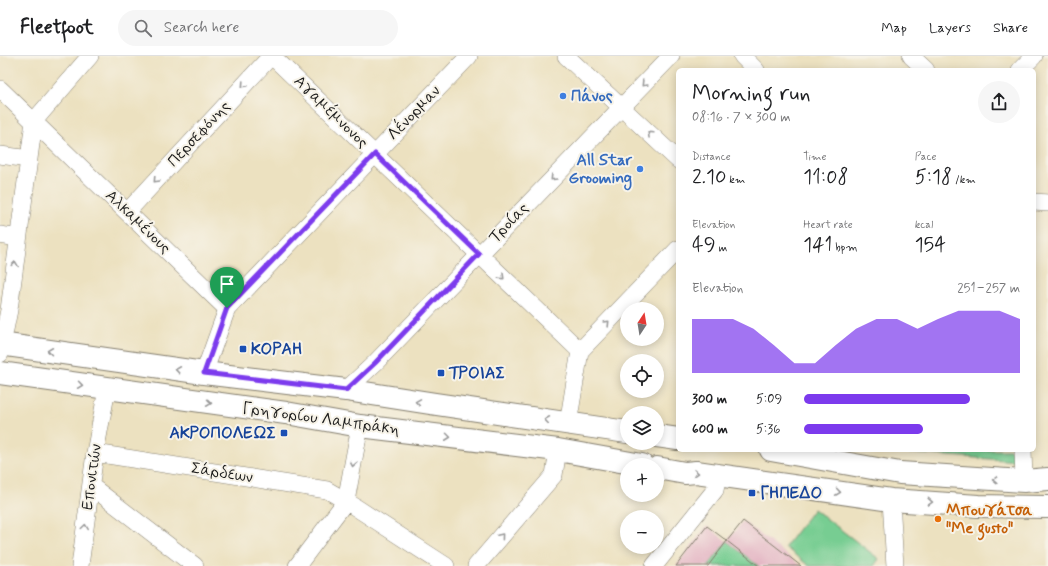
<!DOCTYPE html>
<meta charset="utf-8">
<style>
:root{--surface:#fff;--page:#f6f6f6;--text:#202124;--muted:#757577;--line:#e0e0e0;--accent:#7c3aed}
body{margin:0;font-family:Mynerve,sans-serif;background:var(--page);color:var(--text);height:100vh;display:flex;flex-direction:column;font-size:15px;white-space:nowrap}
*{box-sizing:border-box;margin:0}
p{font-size:13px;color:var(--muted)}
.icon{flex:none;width:22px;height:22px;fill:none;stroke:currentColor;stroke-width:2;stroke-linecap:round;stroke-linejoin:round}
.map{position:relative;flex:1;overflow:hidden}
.sheet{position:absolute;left:676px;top:12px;width:360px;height:384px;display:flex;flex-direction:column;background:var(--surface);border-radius:6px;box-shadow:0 2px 10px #0003}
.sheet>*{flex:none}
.needle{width:26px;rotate:12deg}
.buttons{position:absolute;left:620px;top:246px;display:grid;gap:8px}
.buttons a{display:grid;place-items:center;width:44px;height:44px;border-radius:50%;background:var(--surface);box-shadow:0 2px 10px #0003;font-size:20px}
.pin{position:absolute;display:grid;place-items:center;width:34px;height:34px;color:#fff;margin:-41px -17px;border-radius:50% 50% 50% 0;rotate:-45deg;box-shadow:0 0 4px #0007}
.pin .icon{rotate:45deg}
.round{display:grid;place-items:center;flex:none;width:42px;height:42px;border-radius:21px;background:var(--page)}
.head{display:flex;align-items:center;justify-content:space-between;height:68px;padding:0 16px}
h1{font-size:22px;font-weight:600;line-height:30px}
.figures{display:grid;grid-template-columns:repeat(3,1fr);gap:6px;height:68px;padding:4px 16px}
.figures div{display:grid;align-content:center}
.figures b{font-size:20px;font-weight:600}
.figures small{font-size:11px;font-weight:400}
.figures p{font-size:11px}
.chart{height:112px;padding:8px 16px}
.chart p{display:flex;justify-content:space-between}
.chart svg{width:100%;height:72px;margin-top:4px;fill:var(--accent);opacity:.7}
ul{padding:0 16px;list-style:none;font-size:13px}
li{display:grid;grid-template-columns:64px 48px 1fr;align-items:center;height:30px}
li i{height:10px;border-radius:5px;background:var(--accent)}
header{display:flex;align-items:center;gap:24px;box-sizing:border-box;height:56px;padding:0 20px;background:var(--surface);border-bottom:1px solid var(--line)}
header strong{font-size:19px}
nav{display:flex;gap:22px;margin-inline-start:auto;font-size:14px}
.search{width:280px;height:36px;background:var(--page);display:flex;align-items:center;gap:10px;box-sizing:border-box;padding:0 14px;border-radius:22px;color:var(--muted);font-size:15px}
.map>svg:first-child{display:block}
.green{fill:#77cd92;stroke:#4a7457}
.building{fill:#e2afc0}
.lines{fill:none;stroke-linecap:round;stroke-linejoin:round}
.street-casing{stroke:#847e6e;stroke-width:18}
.secondary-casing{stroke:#847e6e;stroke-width:24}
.street{stroke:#fff;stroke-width:17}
.secondary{stroke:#fff;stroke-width:22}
.oneway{stroke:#999}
.route-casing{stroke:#fff;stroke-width:8}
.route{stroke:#7c3aed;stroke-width:5}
.shop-dot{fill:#3f7fe0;stroke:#f7f3e8;stroke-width:1.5}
.transit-dot{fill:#1a4fb4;stroke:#f7f3e8;stroke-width:1.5}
.food-dot{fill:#e8710a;stroke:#f7f3e8;stroke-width:1.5}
.labels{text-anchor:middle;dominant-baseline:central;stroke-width:4;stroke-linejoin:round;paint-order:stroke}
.shop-label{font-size:16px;font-weight:bold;fill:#366cbe;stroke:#f7f3e8;text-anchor:start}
.street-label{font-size:16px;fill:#1c1c1c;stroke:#f7f3e8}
.transit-label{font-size:16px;font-weight:bold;fill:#164399;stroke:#f7f3e8;text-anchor:start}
.food-label{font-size:16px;font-weight:bold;fill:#c56008;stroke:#f7f3e8;text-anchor:start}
</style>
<header>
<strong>Fleetfoot</strong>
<div class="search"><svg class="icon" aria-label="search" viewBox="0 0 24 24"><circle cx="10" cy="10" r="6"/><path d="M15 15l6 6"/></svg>Search here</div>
<nav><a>Map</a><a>Layers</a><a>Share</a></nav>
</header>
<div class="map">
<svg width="1048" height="510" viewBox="0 0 1048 510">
<rect width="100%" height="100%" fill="#f7f3e8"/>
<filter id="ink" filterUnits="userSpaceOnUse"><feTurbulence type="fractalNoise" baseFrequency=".025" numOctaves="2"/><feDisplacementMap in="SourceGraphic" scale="8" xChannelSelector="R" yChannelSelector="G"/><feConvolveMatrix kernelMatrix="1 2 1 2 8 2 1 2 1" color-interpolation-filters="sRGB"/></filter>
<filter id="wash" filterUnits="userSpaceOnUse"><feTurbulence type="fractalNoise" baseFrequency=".012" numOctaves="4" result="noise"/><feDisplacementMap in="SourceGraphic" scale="16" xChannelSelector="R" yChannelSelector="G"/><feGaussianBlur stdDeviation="0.9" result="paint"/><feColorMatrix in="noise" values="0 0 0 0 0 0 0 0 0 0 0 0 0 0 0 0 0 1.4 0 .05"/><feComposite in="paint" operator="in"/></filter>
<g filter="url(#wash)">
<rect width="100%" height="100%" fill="#ece1c0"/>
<!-- green -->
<path class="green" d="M886 394H1019L1018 405 895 396Z
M814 453 879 503 874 510H809L785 491Z
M727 485 759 510H708Z"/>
<g id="blocks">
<!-- building -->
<path class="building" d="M743 465 801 510H759L727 485Z
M707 470 727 485 708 510H676Z"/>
</g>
</g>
<g filter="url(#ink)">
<use href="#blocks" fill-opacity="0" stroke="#847e6e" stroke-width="1"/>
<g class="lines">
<defs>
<path id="street" d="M272 0 580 295
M566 0 678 104
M742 0 756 14
M911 0 926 14
M1020 14 1034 0
M0 33 227 253 204 317
M34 65 90 0
M0 99 29 103
M1034 146 1048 147
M128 155 271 0
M0 179 18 182
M227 253 469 0
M0 298 9 254 34 65
M346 334 375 307 671 0
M568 368 580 295 678 193
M1023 394 1024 425
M95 397 327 434 346 445 446 510
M91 430 195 510
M891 444 895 510
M80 510 95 397 107 333
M297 510 346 445 360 370
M476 510 554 419 558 394
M654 510 715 434 718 419"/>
<path id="secondary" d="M0 288 204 317 346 334 436 348 627 376
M0 317 286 357 360 370 558 394 642 409
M657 380 678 383
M771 394 900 417 1024 425 1048 423
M657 412 685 417 696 416 891 444 978 450 1048 451"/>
</defs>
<!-- street casing -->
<use href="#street" class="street-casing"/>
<!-- secondary casing -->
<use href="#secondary" class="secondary-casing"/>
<!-- street -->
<use href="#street" class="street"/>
<!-- secondary -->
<use href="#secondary" class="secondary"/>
</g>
<!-- one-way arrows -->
<defs><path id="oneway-chevron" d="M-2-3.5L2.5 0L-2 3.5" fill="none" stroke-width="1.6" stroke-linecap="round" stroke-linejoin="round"/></defs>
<g class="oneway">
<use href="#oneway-chevron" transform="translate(644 28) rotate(134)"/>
<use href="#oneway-chevron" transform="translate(244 29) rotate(133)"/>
<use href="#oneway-chevron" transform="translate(650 78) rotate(-137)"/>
<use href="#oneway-chevron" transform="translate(553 122) rotate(134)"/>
<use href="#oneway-chevron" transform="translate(156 124) rotate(133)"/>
<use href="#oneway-chevron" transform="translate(15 208) rotate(-82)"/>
<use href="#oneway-chevron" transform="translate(502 221) rotate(44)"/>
<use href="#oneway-chevron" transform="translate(607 267) rotate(-46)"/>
<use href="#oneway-chevron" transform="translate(50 295) rotate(-172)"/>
<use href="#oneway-chevron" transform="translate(178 314) rotate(-172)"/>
<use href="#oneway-chevron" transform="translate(80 329) rotate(8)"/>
<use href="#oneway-chevron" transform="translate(418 346) rotate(-171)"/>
<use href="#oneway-chevron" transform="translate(209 347) rotate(8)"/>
<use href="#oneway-chevron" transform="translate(547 364) rotate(-172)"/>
<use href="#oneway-chevron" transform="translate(448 381) rotate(7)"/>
<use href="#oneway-chevron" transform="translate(353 408) rotate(100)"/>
<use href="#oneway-chevron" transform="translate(696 417) rotate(3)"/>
<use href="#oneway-chevron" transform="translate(995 424) rotate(-177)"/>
<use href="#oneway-chevron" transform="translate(838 436) rotate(8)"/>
<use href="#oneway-chevron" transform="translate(930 446) rotate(4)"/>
<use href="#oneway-chevron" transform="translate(85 471) rotate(-82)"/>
<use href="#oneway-chevron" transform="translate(501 480) rotate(-50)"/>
</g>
</g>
<g class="lines" filter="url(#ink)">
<defs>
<path id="route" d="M375 98 479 198 375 307 346 334 204 317 227 252Z"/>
</defs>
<!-- route casing -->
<use href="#route" class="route-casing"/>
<!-- route -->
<use href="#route" class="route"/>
</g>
<!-- markers -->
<g class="shop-dot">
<circle cx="563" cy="40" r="4"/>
<circle cx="640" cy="113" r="4"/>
</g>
<g class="transit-dot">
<rect x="239" y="289" width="8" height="8" rx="2"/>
<rect x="437" y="313" width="8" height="8" rx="2"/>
<rect x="280" y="373" width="8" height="8" rx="2"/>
<rect x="748" y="433" width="8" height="8" rx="2"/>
</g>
<circle class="food-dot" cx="938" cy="463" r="4"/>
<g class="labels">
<!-- shop labels -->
<g class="shop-label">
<text x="571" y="40">Πάνος</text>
<text x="632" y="104" text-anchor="end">All Star<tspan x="632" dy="18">Grooming</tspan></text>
</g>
<!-- street labels -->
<g class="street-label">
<text transform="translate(331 56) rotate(44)">Αγαμέμνονος</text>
<text transform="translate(414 57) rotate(-46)">Λένορμαν</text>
<text transform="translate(199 78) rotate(-47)">Περσεφόνης</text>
<text transform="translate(138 166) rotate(44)">Αλκαμένους</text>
<text transform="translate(509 167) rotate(-46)">Τροίας</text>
<text transform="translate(321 363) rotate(8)">Γρηγορίου Λαμπράκη</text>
<text transform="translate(222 417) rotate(9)">Σάρδεων</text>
<text transform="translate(92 421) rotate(-82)">Επονιτών</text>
</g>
<!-- transit labels -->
<g class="transit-label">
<text x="251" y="293">ΚΟΡΑΗ</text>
<text x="449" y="317">ΤΡΟΙΑΣ</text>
<text x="276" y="377" text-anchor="end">ΑΚΡΟΠΟΛΕΩΣ</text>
<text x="760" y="437">ΓΗΠΕΔΟ</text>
</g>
<!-- food labels -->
<g class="food-label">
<text x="946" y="454">Μπουγάτσα<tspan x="946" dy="18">"Me gusto"</tspan></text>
</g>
</g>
</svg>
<div class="buttons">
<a><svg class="needle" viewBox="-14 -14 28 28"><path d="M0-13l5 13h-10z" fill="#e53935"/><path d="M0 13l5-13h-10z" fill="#757577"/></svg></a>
<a><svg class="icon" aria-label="locate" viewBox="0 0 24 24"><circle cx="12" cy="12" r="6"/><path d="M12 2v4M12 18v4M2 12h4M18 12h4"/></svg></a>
<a><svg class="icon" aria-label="layers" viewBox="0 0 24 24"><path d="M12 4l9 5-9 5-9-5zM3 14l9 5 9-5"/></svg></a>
<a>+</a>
<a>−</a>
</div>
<div class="pin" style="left:227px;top:252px;background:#1e9e55"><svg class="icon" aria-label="arrive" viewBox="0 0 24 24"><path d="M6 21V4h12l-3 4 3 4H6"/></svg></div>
<section class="sheet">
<div class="head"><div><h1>Morning run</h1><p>08:16 · 7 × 300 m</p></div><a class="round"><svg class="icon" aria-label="share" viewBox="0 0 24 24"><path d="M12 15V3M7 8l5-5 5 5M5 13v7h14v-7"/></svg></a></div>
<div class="figures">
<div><p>Distance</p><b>2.10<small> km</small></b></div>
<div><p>Time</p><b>11:08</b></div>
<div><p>Pace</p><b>5:18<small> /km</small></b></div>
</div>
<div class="figures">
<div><p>Elevation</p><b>49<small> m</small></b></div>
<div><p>Heart rate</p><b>141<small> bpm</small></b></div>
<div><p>kcal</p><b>154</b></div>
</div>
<div class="chart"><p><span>Elevation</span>251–257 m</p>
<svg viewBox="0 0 160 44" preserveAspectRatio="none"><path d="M0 44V11L10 11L20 11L30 17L40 27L50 38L60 38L70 27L80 17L90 11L100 11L110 17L120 11L130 6L140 6L150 6L160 11V44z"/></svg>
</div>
<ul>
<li><b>300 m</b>5:09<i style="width:77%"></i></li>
<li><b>600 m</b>5:36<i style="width:55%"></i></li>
</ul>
</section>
</div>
